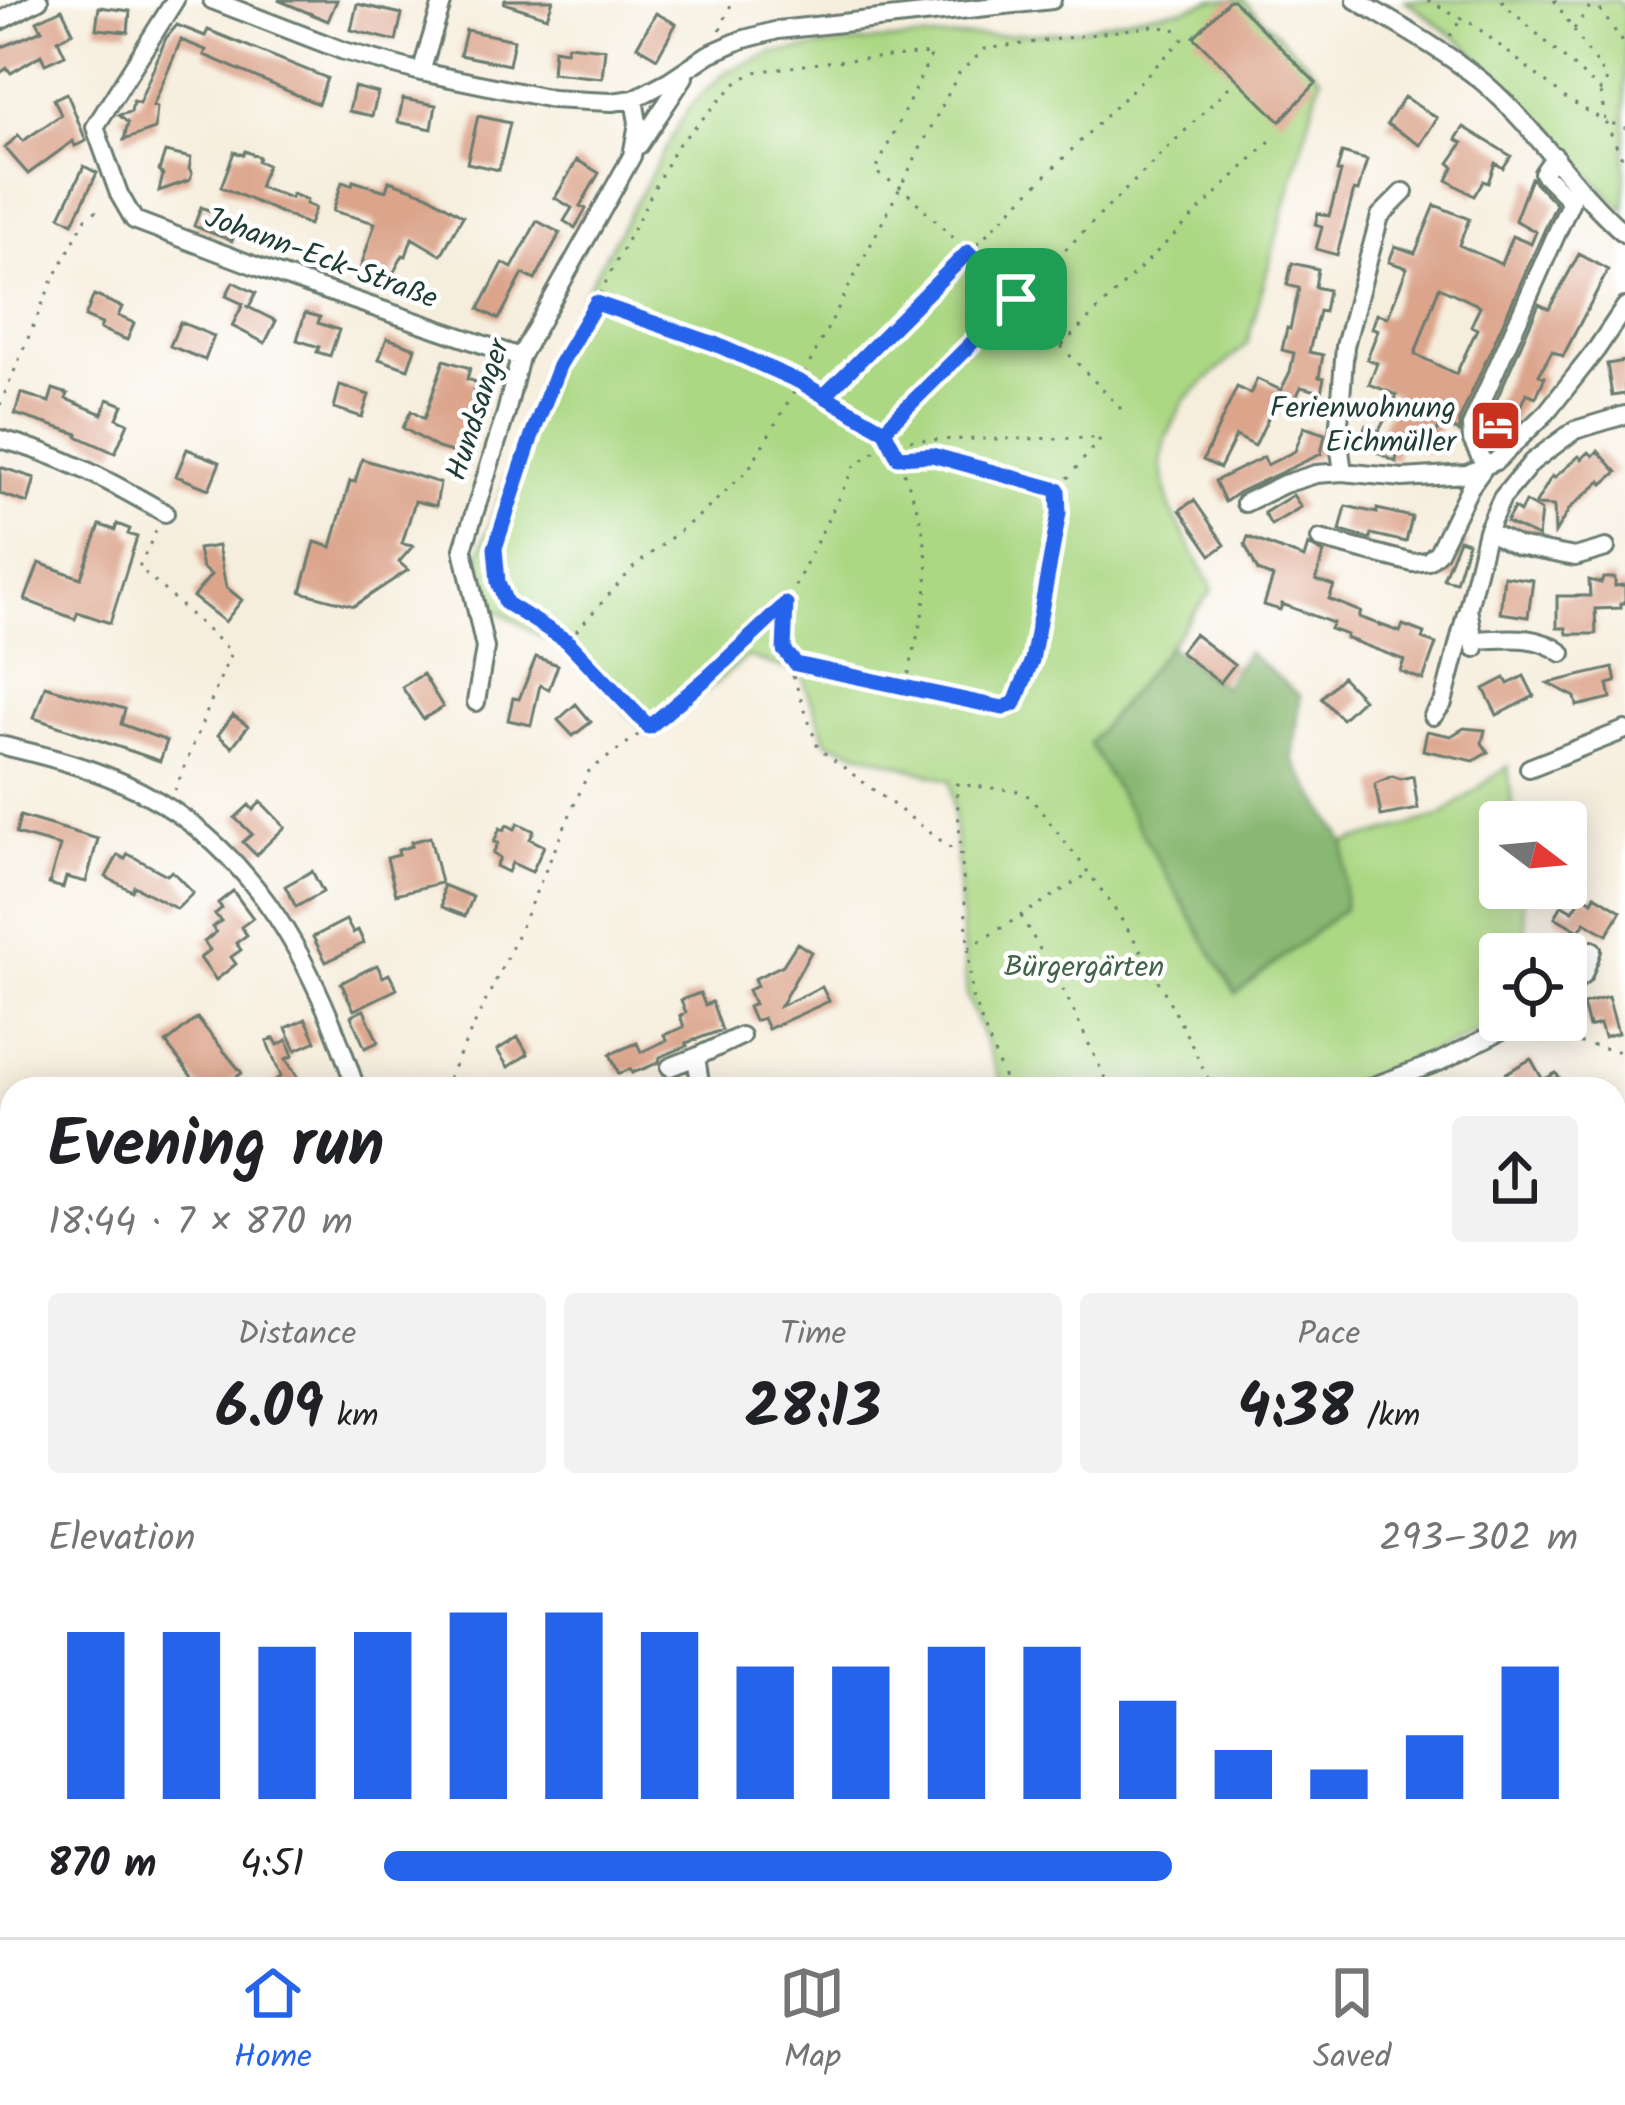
<!DOCTYPE html>
<meta charset="utf-8">
<style>
:root{--surface:#fff;--page:#f2f2f2;--text:#202124;--muted:#757577;--line:#e0e0e0;--accent:#2563eb}
body{margin:0;font-family:Kalam,sans-serif;background:var(--page);color:var(--text);height:100vh;display:flex;flex-direction:column;font-size:45px;white-space:nowrap}
*{box-sizing:border-box;margin:0}
p{font-size:39px;color:var(--muted)}
.icon{flex:none;width:66px;height:66px;fill:none;stroke:currentColor;stroke-width:2;stroke-linecap:round;stroke-linejoin:round}
.map{position:relative;flex:1;overflow:hidden}
.side{position:absolute;left:0px;top:1077px;width:1626px;height:861px;display:flex;flex-direction:column;background:var(--surface);border-radius:36px 36px 0 0;box-shadow:0 6px 30px #0003}
.side>*{flex:none}
.needle{width:78px;rotate:106deg}
.fabs{position:absolute;left:1479px;top:801px;display:grid;gap:24px}
.fabs a{display:grid;place-items:center;width:108px;height:108px;border-radius:12px;background:var(--surface);box-shadow:0 6px 30px #0003;font-size:60px}
.pin{position:absolute;display:grid;place-items:center;width:102px;height:102px;color:#fff;margin:-51px;border-radius:24px;box-shadow:0 6px 18px #0006}
.round{display:grid;place-items:center;flex:none;width:126px;height:126px;border-radius:12px;background:var(--page)}
.head{display:flex;align-items:center;justify-content:space-between;height:204px;padding:0 48px}
h1{font-size:66px;font-weight:800;line-height:90px}
.stats{display:grid;grid-template-columns:repeat(3,1fr);gap:18px;height:204px;padding:12px 48px}
.stats div{display:grid;align-content:center;border-radius:12px;background:var(--page);text-align:center}
.stats b{font-size:60px;font-weight:800}
.stats small{font-size:33px;font-weight:400}
.stats p{font-size:33px}
.chart{height:336px;padding:24px 48px}
.chart p{display:flex;justify-content:space-between}
.chart svg{width:100%;height:216px;margin-top:12px;stroke:var(--accent);stroke-width:6}
ul{padding:0 48px;list-style:none;font-size:39px}
li{display:grid;grid-template-columns:192px 144px 1fr;align-items:center;height:90px}
li i{height:30px;border-radius:15px;background:var(--accent)}
.tabs{display:flex;justify-content:space-around;align-items:center;height:168px;border-top:3px solid var(--line);background:var(--surface);font-size:33px;color:var(--muted)}
.tabs a{display:grid;justify-items:center;gap:6px}
.tabs .active{color:var(--accent)}
.map>svg:first-child{display:block}
.green{fill:#acd884;stroke:#668a5c;stroke-width:3}
.forest{fill:#89b872;stroke:#547a53;stroke-width:3}
.lines{fill:none;stroke-linecap:round;stroke-linejoin:round}
.stream{stroke:#4ab9c1;stroke-width:4.5}
.building{fill:#dba48b;fill-rule:evenodd}
.minor-casing{stroke:#6a7b6f;stroke-width:22}
.path{stroke:#6a7b6f;stroke-width:3;stroke-dasharray:3 9;stroke-linecap:butt}
.minor{stroke:#fff;stroke-width:16}
.route-casing{stroke:#fff;stroke-width:24}
.route{stroke:#2563eb;stroke-width:15}
.labels{text-anchor:middle;dominant-baseline:central;stroke-width:9;stroke-linejoin:round;paint-order:stroke}
.street-label{font-size:30px;fill:#1f3d34;stroke:#fff}
.poi-label{font-size:30px;fill:#1f3d34;stroke:#fff;text-anchor:end}
.park-label{font-size:30px;fill:#426448;stroke:#fff}
</style>
<div class="map">
<svg width="1625" height="1937" viewBox="0 0 1625 1937">
<rect width="100%" height="100%" fill="#fff"/>
<filter id="ink" filterUnits="userSpaceOnUse"><feTurbulence type="fractalNoise" baseFrequency=".00833" numOctaves="2"/><feDisplacementMap in="SourceGraphic" scale="24" xChannelSelector="R" yChannelSelector="G"/><feConvolveMatrix kernelMatrix="1 2 1 2 8 2 1 2 1" color-interpolation-filters="sRGB"/></filter>
<filter id="wash" filterUnits="userSpaceOnUse"><feTurbulence type="fractalNoise" baseFrequency=".004" numOctaves="4" result="noise"/><feDisplacementMap in="SourceGraphic" scale="48" xChannelSelector="R" yChannelSelector="G"/><feGaussianBlur stdDeviation="2.7" result="paint"/><feColorMatrix in="noise" values="0 0 0 0 0 0 0 0 0 0 0 0 0 0 0 0 0 1.4 0 .05"/><feComposite in="paint" operator="in"/></filter>
<g filter="url(#wash)">
<rect width="100%" height="100%" fill="#f6eedd"/>
<!-- green -->
<path class="green" d="M1214 0H1243L1321 77 1247 344 1184 401 1166 439 1161 464 1170 508 1213 589 1124 702 1343 909 1345 843 1439 817 1508 766 1514 822H1500V888H1521L1526 929 1514 954H1500V985L1478 1033 1356 1083 1289 1089H1004L967 997 951 781 827 742 801 673 747 657 651 737 573 656 494 608 479 554 555 345 689 107 725 72 773 53 873 41 1065 32 1145 14 1184 9Z
M1405 0H1617L1625 12V211L1469 48Z
M198 1926H558L567 1937H198Z"/>
<!-- forest -->
<path class="forest" d="M1169 646 1223 687 1247 652 1300 696 1293 760 1345 843 1344 909 1236 994 1089 743Z"/>
<g class="lines">
<!-- stream -->
<path class="stream" d="M1426 1937C1454 1932 1486 1937 1512 1926"/>
</g>
<g id="blocks">
<!-- building -->
<path class="building" d="M278 0H337L328 21Z
M505 0H553L547 17 504 3Z
M1229 0H1233L1316 83 1280 121 1194 37Z
M357 4 402 14 396 41 351 30Z
M99 7 130 11 128 32 96 29Z
M62 9 73 32 58 40 65 55 45 64 41 55 11 73 7 68 0 73V48L42 30 37 21Z
M656 13 676 24 657 58 637 46Z
M177 25 205 36 208 30 327 78 318 104 204 55 206 50 181 40 153 106 157 107 155 129 124 140 128 123 119 115 131 112 133 101 139 103 166 38Z
M466 30 514 40 509 65 460 55Z
M568 45 605 49 602 78 552 73 554 49 566 51Z
M354 87 378 93 372 116 349 111Z
M67 93 86 141 75 146 73 141 28 174 5 148 18 135 23 141 61 115 54 99Z
M1404 97 1437 118 1420 145 1387 124Z
M403 99 436 105 432 129 398 122Z
M478 116 510 123 499 170 467 163Z
M1464 127 1511 156 1503 168 1495 163 1488 183 1483 181 1474 196 1447 180 1454 167 1449 163 1463 143 1456 139Z
M245 151 259 157 258 161 267 165 259 187 291 198 292 194 307 200 306 204 315 208 309 225 221 187 234 152 243 155Z
M165 152 191 158 189 169 192 173 190 180 159 191 163 175 159 171Z
M1342 153 1367 160 1358 191 1354 190 1337 255 1316 249 1322 227 1315 225 1318 213 1329 216 1341 172 1337 171Z
M577 160 599 173 580 206 586 209 575 228 564 221 572 208 555 198Z
M84 166 97 173 73 223 60 216Z
M1531 178 1556 204 1459 421V432L1442 422 1427 453 1399 439 1396 462 1358 443 1366 425 1379 431 1397 395 1369 384 1377 363 1367 359 1378 330 1372 328 1377 314 1388 317 1407 268 1389 262 1395 246 1415 253 1435 205 1469 219 1459 245 1501 264 1512 236 1531 244 1536 232 1515 220ZM1439 287 1480 306 1471 326 1477 329 1456 374 1415 354Z
M353 181 386 191 389 181 427 194 463 216 441 255 412 238 406 256 403 255 387 285 358 276 375 223 333 211 342 182 352 185Z
M201 207 239 223 232 241 194 226Z
M537 221 560 233 535 280 523 274 499 319 479 309 503 263 512 268Z
M1579 254 1608 270 1563 356 1552 351 1539 375 1545 377 1536 397 1526 393 1511 429 1490 447 1484 428 1539 304 1549 309Z
M1292 263 1318 269 1315 287 1328 290 1324 312 1319 311 1309 352 1323 355 1319 377 1324 378 1321 392 1301 387 1292 406 1277 399 1255 446 1236 436 1220 468 1203 460 1237 387 1250 394 1257 379 1281 390 1290 372 1294 353 1282 350 1287 328 1290 329 1299 288 1287 285Z
M233 282 256 293 249 307 246 306 276 321 265 343 232 326 243 304 226 296Z
M94 295 122 307 118 316 134 323 127 340 100 329 102 324 85 317Z
M305 313 320 317 318 323 339 330 330 356 317 352 319 347 297 340Z
M180 322 214 336 205 360 170 346Z
M387 338 415 348 408 369 379 359Z
M444 360 470 368 467 379 476 382 473 390 478 391 458 454 438 448 403 428 411 411 424 419Z
M1625 361V394L1612 396 1607 364Z
M340 385 369 395 362 417 334 408Z
M53 389 68 394 66 399 102 414 108 399 123 405 117 418 128 423 115 453 77 436 78 434 15 414 21 393 49 402Z
M1304 427 1325 434 1321 454 1239 492 1225 502 1215 481 1264 457 1267 465 1295 451Z
M187 449 220 462 209 489 176 476Z
M1598 451 1617 472 1603 484 1601 481 1570 508 1555 533 1554 506 1535 505 1552 476 1554 478 1579 456 1582 459 1589 452 1593 456Z
M362 459 440 483 436 506 415 501 402 544 413 546 399 562 408 570 354 606 301 592 315 542 331 547 350 481 355 482Z
M0 467 35 478 28 503 0 494Z
M1293 495 1301 507 1271 525 1264 513Z
M1194 500 1225 545 1211 555 1180 510Z
M1525 502 1541 511 1538 537 1506 522 1514 508 1520 512Z
M1346 506 1377 513V509L1412 517 1406 542 1371 534 1370 539 1340 531Z
M117 524 130 529 128 534 137 537 110 623 78 612 75 619 25 600 39 563 81 578 100 525 115 530Z
M1248 537 1304 558 1308 545 1324 553 1316 580 1334 586 1329 599 1361 612 1359 617 1400 632 1403 625 1424 633 1422 639 1436 644 1423 680 1400 671 1404 660 1346 638 1347 635 1330 629 1333 623 1282 604 1280 610 1264 605 1273 577 1258 571 1245 545Z
M1459 539 1468 542 1456 582 1443 579Z
M218 546 226 587 242 600 225 622 193 597 211 575 202 568 198 549Z
M1504 576 1533 580 1528 617 1500 613Z
M1603 578H1615V586L1625 585V603H1621V608L1595 609 1596 634H1567L1566 628H1557V596H1590L1589 580 1601 583Z
M1194 634 1234 665 1220 683 1180 652Z
M536 657 558 665 549 689 540 685 531 725 508 720 513 698 519 699Z
M1613 668 1616 682 1608 684 1611 698 1577 706 1575 697 1548 683Z
M423 674 443 707 423 719 402 687Z
M1524 676 1534 696 1497 715 1484 689 1505 678 1508 684Z
M1342 677 1363 699 1342 719 1321 698Z
M45 686 125 709 121 724 167 741 160 761 34 718Z
M576 704 591 722 573 736 558 720Z
M233 715 248 726 232 747 218 735Z
M1464 728 1485 730 1482 743 1488 752 1474 761 1423 750 1427 731 1451 736Z
M1392 776 1401 779 1413 776 1418 809 1381 816 1375 784Z
M261 802 285 827 256 855 243 842 252 834 235 818 249 805 253 810Z
M20 816 98 839 86 882 66 877 63 888 49 884 60 846 16 834Z
M518 823 534 831 530 839 544 846 532 872 512 863 508 872 496 866 500 858 493 854 498 843 494 842 500 828 504 830 507 825 515 829Z
M430 837 441 883 396 894 387 858 399 855 398 850 412 846 411 842Z
M128 854 167 875 172 871 193 893 177 909 134 886 132 891 106 877 118 855 125 859Z
M312 871 323 892 296 907 285 886Z
M443 885 473 897 465 916 442 907Z
M233 891 253 918 241 927 247 935 236 943 241 950 231 957 236 964 216 980 200 958 210 950 204 942 216 932 212 927 221 921 215 914 222 908 218 903Z
M1583 895 1592 901 1595 895 1621 911 1607 935 1585 922 1579 931 1555 917 1562 905 1573 911Z
M346 920 353 933 358 930 364 943 326 962 313 937Z
M797 943 811 952 780 1006 822 987 829 1001 768 1029 763 1018 754 1021 748 1007 754 1004 748 990 757 986 754 979 783 965Z
M377 965 383 977 389 974 397 989 354 1010 341 983Z
M700 993 705 1005 712 1002 722 1030 686 1043 687 1046 660 1057 659 1062 648 1067 632 1073 630 1069 619 1074 610 1054 637 1043 641 1052 667 1040 664 1035 684 1027 680 1016 686 1013 681 1000Z
M1608 997 1618 1033 1604 1037 1600 1024 1589 1027 1583 1004Z
M364 1010 378 1042 365 1048 351 1016Z
M197 1018 242 1073 220 1089H201L166 1043Z
M306 1019 316 1041 296 1050 286 1028Z
M518 1037 528 1054 508 1067 497 1050Z
M274 1038 278 1045 287 1040 293 1056 286 1059 305 1089H281L276 1080 281 1076 267 1042Z
M1531 1059 1543 1080 1556 1073 1566 1089H1515L1506 1073Z"/>
</g>
</g>
<g filter="url(#ink)">
<use href="#blocks" fill-opacity="0" stroke="#6a7b6f" stroke-width="3"/>
<g class="lines">
<defs>
<path id="minor" d="M175 0 95 127 119 194 134 220 274 273 520 357
M212 0 344 51 421 72 552 99 588 101 612 102 634 99 670 80 709 54 741 40 778 30 1052 0
M1356 0C1398 25 1445 51 1483 82 1536 127 1573 189 1625 234
M0 21 39 0
M421 72 443 0
M639 145 684 77
M0 439C61 454 111 482 165 513
M1343 472 1338 436 1345 346 1380 216 1404 192
M1245 503 1284 484 1316 474 1343 472 1403 478 1467 474 1496 461 1547 412 1596 350 1625 307
M1487 531 1517 546 1575 557 1606 548
M1320 539 1413 563 1428 561 1438 552 1470 487 1485 466 1472 440 1471 426 1571 201 1543 173 1555 156
M1474 640C1505 639 1535 633 1562 653
M1475 648 1468 608 1487 531 1502 498 1532 462 1575 430 1625 415
M476 702 485 648 463 549 506 413 520 357 632 156 638 123 634 99
M1433 716 1443 703 1466 614
M0 745C47 756 97 769 140 791 258 852 316 968 356 1089
M1529 768 1625 730
M1566 989 1583 975 1592 950
M670 1067 696 1057
M701 1089 696 1057 741 1036
M1365 1089 1439 1062 1522 1020
M1614 1308 1625 1324
M0 1341 12 1340
M1614 1522 1625 1500
M1614 1669 1625 1654
M0 1706 12 1687
M1614 1879 1625 1854
M1614 1914 1625 1926
M695 1926 712 1937
M809 1926 810 1937
M1325 1926 1333 1937
M1079 1937 1084 1926
M1290 1937 1304 1926"/>
</defs>
<!-- minor casing -->
<use href="#minor" class="minor-casing"/>
<!-- path -->
<path class="path" d="M1428 0 1474 25 1568 100 1605 121 1625 164
M1502 0 1506 6 1601 91 1607 80 1554 0
M1593 0 1625 45
M1574 29 1593 2
M720 30 733 0
M1450 36 1461 19
M1601 93 1605 121 1625 128
M595 303 715 344 800 382 882 429
M1062 345 1276 135
M824 396 1185 37
M0 405 50 286 86 218 103 206
M898 457 933 455 1058 490 1101 438 889 440C912 486 933 543 926 594 921 625 912 656 906 687
M156 531 139 567 231 652 175 790
M786 604 784 650 796 664 1003 708 1015 703 1032 660 1059 513 1058 492
M568 640 634 567 705 511 748 470 800 382 959 73 985 49 1154 26 1178 30
M785 653 818 748 960 855
M649 727 709 676 786 604 854 467 889 440 884 430 1229 87
M1021 916 1066 995 1110 1089
M969 948 1088 874
M1533 1032 1625 1053
M443 1089 512 947 589 771 649 727 567 641 505 603 498 582 495 547 532 435 559 366 595 303 675 148 735 84 754 72 834 61 932 54 875 172 902 188 1016 299 1123 411
M1008 1089 972 997 956 784 1018 791 1030 797C1056 831 1084 865 1109 901 1150 960 1182 1024 1213 1089
M1614 1549H1618L1614 1537
M198 1937V1926
M1048 1937 1054 1926"/>
<!-- minor -->
<use href="#minor" class="minor"/>
</g>
</g>
<g class="lines" filter="url(#ink)">
<defs>
<path id="route" d="M1016 299 884 430 800 382 715 344 596 303 559 366 532 435 495 548 498 582 506 603 567 641 649 727 709 676 786 604 784 650 796 664 1003 708 1015 703 1032 660 1059 513 1058 490 932 455 898 457 884 430 824 396 968 252 1016 299"/>
</defs>
<!-- route casing -->
<use href="#route" class="route-casing"/>
<!-- route -->
<use href="#route" class="route"/>
</g>
<!-- icons -->
<defs>
<symbol id="hotel-square" viewBox="-11 -11 22 22"><rect x="-9" y="-9" width="18" height="18" rx="4" fill="#c8321e" stroke="#fff"/><path d="M-6-4.5h1.5V1H6V5H4.5V3h-9V5H-6ZM-4 0a1.8 1.8 0 1 1 3.6 0ZM.5 0V-2.5h3Q6-2.5 6 0Z" fill="#fff"/></symbol>
</defs>
<g fill-rule="evenodd">
<use href="#hotel-square" x="1466" y="396" width="59" height="59"/>
</g>
<g class="labels">
<!-- street labels -->
<g class="street-label">
<text transform="translate(321 259) rotate(20)">Johann-Eck-Straße</text>
<text transform="translate(479 410) rotate(-72)">Hundsanger</text>
</g>
<!-- poi labels -->
<g class="poi-label">
<text x="1456" y="409">Ferienwohnung<tspan x="1456" dy="34">Eichmüller</tspan></text>
</g>
<!-- park labels -->
<g class="park-label">
<text x="1084" y="968">Bürgergärten</text>
</g>
</g>
</svg>
<div class="fabs">
<a><svg class="needle" viewBox="-14 -14 28 28"><path d="M0-13l5 13h-10z" fill="#e53935"/><path d="M0 13l5-13h-10z" fill="#757577"/></svg></a>
<a><svg class="icon" aria-label="locate" viewBox="0 0 24 24"><circle cx="12" cy="12" r="6"/><path d="M12 2v4M12 18v4M2 12h4M18 12h4"/></svg></a>
</div>
<div class="pin" style="left:1016px;top:299px;background:#1e9e55"><svg class="icon" aria-label="arrive" viewBox="0 0 24 24"><path d="M6 21V4h12l-3 4 3 4H6"/></svg></div>
<section class="side">
<div class="head"><div><h1>Evening run</h1><p>18:44 · 7 × 870 m</p></div><a class="round"><svg class="icon" aria-label="share" viewBox="0 0 24 24"><path d="M12 15V3M7 8l5-5 5 5M5 13v7h14v-7"/></svg></a></div>
<div class="stats">
<div><p>Distance</p><b>6.09<small> km</small></b></div>
<div><p>Time</p><b>28:13</b></div>
<div><p>Pace</p><b>4:38<small> /km</small></b></div>
</div>
<div class="chart"><p><span>Elevation</span>293–302 m</p>
<svg viewBox="0 0 160 44" preserveAspectRatio="none"><path d="M5 44V10M15 44V10M25 44V13M35 44V10M45 44V6M55 44V6M65 44V10M75 44V17M85 44V17M95 44V13M105 44V13M115 44V24M125 44V34M135 44V38M145 44V31M155 44V17"/></svg>
</div>
<ul>
<li><b>870 m</b>4:51<i style="width:66%"></i></li>
</ul>
</section>
</div>
<nav class="tabs">
<a class="active"><svg class="icon" aria-label="home" viewBox="0 0 24 24"><path d="M3 11l9-7 9 7M6 9v11h12V9"/></svg>Home</a>
<a><svg class="icon" aria-label="map" viewBox="0 0 24 24"><path d="M3 6l6-2 6 2 6-2v14l-6 2-6-2-6 2zM9 4v14M15 6v14"/></svg>Map</a>
<a><svg class="icon" aria-label="saved" viewBox="0 0 24 24"><path d="M7 4h10v16l-5-4-5 4z"/></svg>Saved</a>
</nav>
